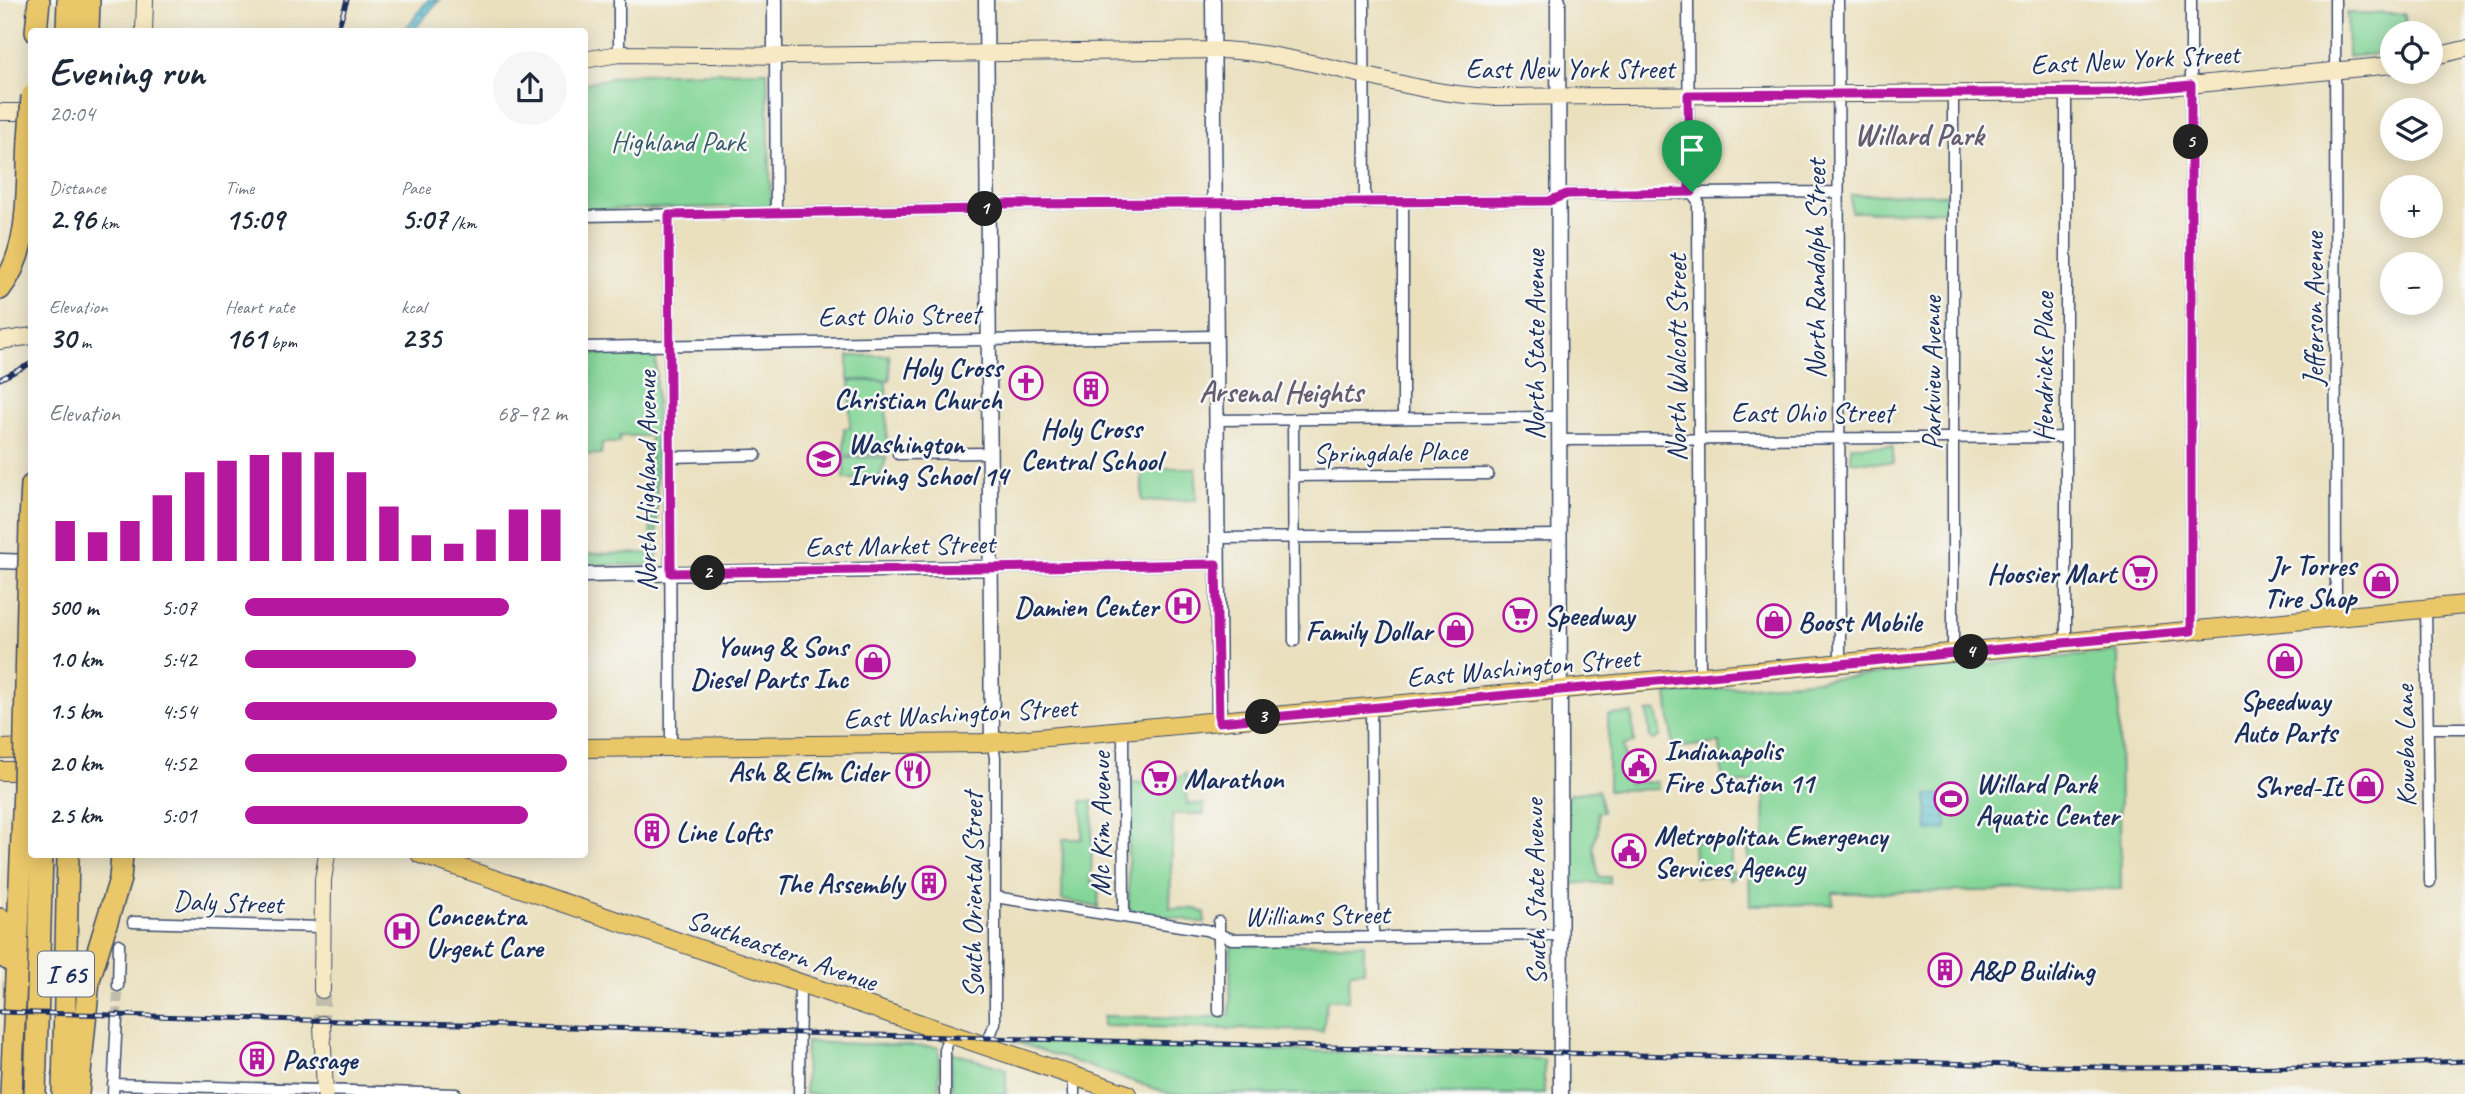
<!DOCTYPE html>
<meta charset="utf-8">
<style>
:root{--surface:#fff;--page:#f6f6f7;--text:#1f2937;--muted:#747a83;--accent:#b5179e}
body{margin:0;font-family:Caveat,sans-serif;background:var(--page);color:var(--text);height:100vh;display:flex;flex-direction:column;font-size:26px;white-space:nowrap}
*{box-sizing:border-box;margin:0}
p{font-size:23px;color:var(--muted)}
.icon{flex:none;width:38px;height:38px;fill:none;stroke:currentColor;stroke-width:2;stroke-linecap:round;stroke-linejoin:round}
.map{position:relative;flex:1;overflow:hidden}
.side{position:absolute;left:28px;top:28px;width:560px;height:830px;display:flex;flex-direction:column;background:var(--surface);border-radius:7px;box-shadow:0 4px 18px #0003}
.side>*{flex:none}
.tools{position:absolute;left:2380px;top:21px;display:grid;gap:14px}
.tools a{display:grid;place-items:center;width:63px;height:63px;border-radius:50%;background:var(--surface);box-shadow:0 4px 18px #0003;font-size:35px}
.pin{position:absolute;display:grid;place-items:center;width:60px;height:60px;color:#fff;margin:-72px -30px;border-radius:50% 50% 50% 0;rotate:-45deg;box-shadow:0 0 7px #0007}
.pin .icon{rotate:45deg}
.km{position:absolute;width:35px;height:35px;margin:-18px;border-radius:50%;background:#222;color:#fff;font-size:19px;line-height:35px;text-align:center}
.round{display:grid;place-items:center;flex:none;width:74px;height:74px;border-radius:37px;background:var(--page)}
.overview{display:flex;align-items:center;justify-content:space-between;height:119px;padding:0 21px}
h1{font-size:38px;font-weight:700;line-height:52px}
.stats{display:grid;grid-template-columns:repeat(3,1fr);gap:10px;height:119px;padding:7px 21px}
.stats div{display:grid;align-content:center}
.stats b{font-size:30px;font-weight:700}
.stats small{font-size:19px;font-weight:400}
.stats p{font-size:19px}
.chart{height:196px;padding:14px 21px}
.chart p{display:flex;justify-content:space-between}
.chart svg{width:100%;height:126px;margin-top:7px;stroke:var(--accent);stroke-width:6}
ul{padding:0 21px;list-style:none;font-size:23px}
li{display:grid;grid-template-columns:112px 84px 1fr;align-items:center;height:52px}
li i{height:18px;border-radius:9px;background:var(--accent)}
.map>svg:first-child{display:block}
.green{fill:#84d698;stroke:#50827b;stroke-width:2}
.water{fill:url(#water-rules);stroke:#367696;stroke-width:2}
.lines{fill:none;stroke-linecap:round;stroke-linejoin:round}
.minor-tunnel{stroke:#c1bdab;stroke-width:10;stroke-dasharray:10 5;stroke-linecap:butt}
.secondary-tunnel{stroke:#c1bdab;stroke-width:16;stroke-dasharray:16 8;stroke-linecap:butt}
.minor-casing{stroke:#3a4a6c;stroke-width:13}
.tertiary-casing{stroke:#3a4a6c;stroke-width:17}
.secondary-casing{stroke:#3a4a6c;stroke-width:18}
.primary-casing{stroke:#3a4a6c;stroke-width:20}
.motorway-casing{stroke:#3a4a6c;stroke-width:24}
.minor{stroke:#fff;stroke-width:10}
.tertiary{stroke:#fff;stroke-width:14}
.secondary{stroke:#f7e9c3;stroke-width:16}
.primary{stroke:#eac769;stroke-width:18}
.motorway{stroke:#eac769;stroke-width:21}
.rail-casing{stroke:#1b2f5e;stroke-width:5}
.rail{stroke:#f6f6f2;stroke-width:2.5;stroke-dasharray:8;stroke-linecap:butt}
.motorway-bridge-casing{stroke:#3a4a6c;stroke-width:24;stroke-linecap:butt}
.motorway-bridge{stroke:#eac769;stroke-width:21}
.route-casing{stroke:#fff;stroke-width:14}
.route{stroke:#b5179e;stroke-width:9}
.labels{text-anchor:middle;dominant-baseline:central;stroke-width:5;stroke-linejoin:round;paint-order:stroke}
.shield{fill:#f6f6f2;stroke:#5d6b8a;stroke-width:2}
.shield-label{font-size:26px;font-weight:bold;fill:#1b2f5e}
.street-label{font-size:28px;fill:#1b2f5e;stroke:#f6f6f2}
.park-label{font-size:28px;fill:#35596c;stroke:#f6f6f2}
.poi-label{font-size:28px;font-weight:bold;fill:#1b2f5e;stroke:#f6f6f2;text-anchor:start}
.neighbourhood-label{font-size:30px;font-weight:bold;fill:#645d71;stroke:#f6f6f2}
</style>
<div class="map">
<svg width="2465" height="1094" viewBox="0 0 2465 1094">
<defs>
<pattern id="water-rules" width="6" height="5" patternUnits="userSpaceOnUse" patternTransform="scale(1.75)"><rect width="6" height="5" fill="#52bece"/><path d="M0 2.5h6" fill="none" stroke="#439baa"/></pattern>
</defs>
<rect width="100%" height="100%" fill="#f6f6f2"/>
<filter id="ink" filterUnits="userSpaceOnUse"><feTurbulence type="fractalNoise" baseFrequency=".0143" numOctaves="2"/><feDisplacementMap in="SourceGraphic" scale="14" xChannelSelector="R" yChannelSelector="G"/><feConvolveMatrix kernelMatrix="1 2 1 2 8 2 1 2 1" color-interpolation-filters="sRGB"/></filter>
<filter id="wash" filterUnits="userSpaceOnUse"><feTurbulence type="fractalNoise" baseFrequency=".00686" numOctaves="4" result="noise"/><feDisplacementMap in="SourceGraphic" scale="28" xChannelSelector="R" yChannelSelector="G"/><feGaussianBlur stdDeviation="1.57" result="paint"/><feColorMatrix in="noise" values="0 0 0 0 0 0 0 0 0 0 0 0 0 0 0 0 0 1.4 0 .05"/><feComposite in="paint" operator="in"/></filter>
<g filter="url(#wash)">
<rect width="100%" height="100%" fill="#eae0be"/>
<!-- green -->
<path class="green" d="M2347 13 2405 14 2406 33H2392V52L2348 57Z
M767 71 771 206 585 210V83L631 74Z
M1946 194 1947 211 1851 212V195Z
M585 354H656L657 565H585V554L651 553 650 436H620L619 443H602L601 454 585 455Z
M889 355 890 380H848V356Z
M850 381H886L887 454 844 455V428H850Z
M1851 446H1893V463L1851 461Z
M887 457 879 479H844V458Z
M1142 468H1196V500L1142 501Z
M2118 652 2121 889 1833 893V904L1750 905 1748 841H1764L1765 782 1723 784 1720 743 1673 748 1667 694Z
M1656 711 1661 736 1654 740 1650 738 1647 712Z
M1632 713 1634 743 1623 745 1628 784 1657 781 1658 789 1608 790V715Z
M1186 773 1187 804H1204V814H1173L1170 908 1195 909 1205 913V923L1129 910 1127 782 1169 784Z
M1598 790 1603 812H1598V831L1593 845 1599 877H1610V883H1573L1572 886 1567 883 1566 806 1569 794Z
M1082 801H1093L1091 882 1099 883 1098 907 1062 900 1063 839H1082Z
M1693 842H1731V872L1737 875 1729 880 1728 876 1695 877Z
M1364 944V971L1350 972 1348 1000H1327L1323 1031 1103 1026V1016L1200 1018 1230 1015 1231 945Z
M1013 1041 1544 1059V1094H1171Z
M806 1042 939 1047V1094H805Z
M951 1052 1006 1069V1094H952Z"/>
<!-- water -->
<path class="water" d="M428 0H439L413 31H404Z
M1963 794V811L1946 812V830L1928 831 1927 795Z"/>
</g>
<g filter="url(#ink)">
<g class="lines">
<!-- minor-tunnel -->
<path class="minor-tunnel" d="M117 1018 118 986"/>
<!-- secondary-tunnel -->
<path class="secondary-tunnel" d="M322 990V1024"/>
<defs>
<path id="minor" d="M619 0V54
M1364 0 1365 203
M1688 0 1689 189 1698 201 1700 677
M1838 0 1840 664
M2191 0V631
M2335 0 2336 617
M775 56 776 213
M2066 92V643
M1953 93V653
M1403 202V418
M669 215 671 747
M584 216 982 209 997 204 1548 201 1567 194 1838 192
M584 347 1215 336
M1293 419 1294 641
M1215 420 1558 417
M1558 440 2066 437
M898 454 988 453
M670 457 756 455
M1293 476 1488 474
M1216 538 1559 535
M989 568 1216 564
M2426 609 2430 882
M1371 707 1373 937
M2428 728H2465
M1123 730 1124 917
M995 897 1206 930 1232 939 1560 935
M133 922 321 927
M1219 922V1011
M118 986 119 944
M986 1046 995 1023V757L992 742
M1074 1076V1094
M113 1084 456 1094
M113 1094 117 1018
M799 1094 800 984
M945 1094V1047L949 1034"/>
<path id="tertiary" d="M775 0V56
M986 0 992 742
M1213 0 1219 721
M1558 0 1561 1094
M0 561 32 562
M584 575 989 568"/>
<path id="secondary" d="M144 32 145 0
M2431 57 2465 49
M584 60 619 54 789 56 1223 50C1316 55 1400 93 1492 97L2117 92 2392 65
M0 112H32
M0 341 32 336
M322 990 323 880 327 854
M322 1024 325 1094"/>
<path id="primary" d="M584 748 983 743 2465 605
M0 749 32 748
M0 771H32
M420 854 1127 1094"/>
<path id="motorway" d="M36 32 39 0
M67 32 68 0
M88 32 89 0
M0 289C32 249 26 189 29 140
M30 522 32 485
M25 730 28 600
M0 919 7 959
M11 1094 24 789
M35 1094 42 854
M63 1094 68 854
M78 1094 89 980 120 879 122 854"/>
</defs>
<!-- minor casing -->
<use href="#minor" class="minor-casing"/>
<!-- tertiary casing -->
<use href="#tertiary" class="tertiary-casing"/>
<!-- secondary casing -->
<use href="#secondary" class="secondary-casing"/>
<!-- primary casing -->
<use href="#primary" class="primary-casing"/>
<!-- motorway casing -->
<use href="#motorway" class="motorway-casing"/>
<!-- minor -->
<use href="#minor" class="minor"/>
<!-- tertiary -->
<use href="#tertiary" class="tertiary"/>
<!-- secondary -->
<use href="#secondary" class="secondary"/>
<!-- primary -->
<use href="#primary" class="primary"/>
<!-- motorway -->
<use href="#motorway" class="motorway"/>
<defs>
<path id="rail" d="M337 32 347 0
M0 379 32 363
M0 1012 2132 1068 2328 1067 2465 1061"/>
</defs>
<!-- rail casing -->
<use href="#rail" class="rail-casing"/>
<!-- rail -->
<use href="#rail" class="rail"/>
<defs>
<path id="motorway-bridge" d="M29 140 32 96
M28 600 30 522
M24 789 25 730"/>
</defs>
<!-- motorway-bridge casing -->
<use href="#motorway-bridge" class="motorway-bridge-casing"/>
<!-- motorway-bridge -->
<use href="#motorway-bridge" class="motorway-bridge"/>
</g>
</g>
<g class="lines" filter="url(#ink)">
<defs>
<path id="route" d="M2191 85V631L1219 722 1216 564 671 573 669 215 982 209 997 204 1549 201 1567 194 1692 192 1689 189 1688 95 2117 92Z"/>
</defs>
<!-- route casing -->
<use href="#route" class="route-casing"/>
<!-- route -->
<use href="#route" class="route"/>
</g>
<!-- icons -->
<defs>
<symbol id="church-ring" viewBox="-11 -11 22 22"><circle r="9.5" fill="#f6f6f2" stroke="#b5179e" stroke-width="1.5"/><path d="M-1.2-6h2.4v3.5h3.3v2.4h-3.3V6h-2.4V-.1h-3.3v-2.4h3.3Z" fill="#b5179e"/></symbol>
<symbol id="building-ring" viewBox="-11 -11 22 22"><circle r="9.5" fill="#f6f6f2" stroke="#b5179e" stroke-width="1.5"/><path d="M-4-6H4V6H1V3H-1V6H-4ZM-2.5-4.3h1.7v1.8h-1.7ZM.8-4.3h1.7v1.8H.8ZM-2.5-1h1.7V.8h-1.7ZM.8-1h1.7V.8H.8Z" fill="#b5179e"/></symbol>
<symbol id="school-ring" viewBox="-11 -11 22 22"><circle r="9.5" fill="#f6f6f2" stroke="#b5179e" stroke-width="1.5"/><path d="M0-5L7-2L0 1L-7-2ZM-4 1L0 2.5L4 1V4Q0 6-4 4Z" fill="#b5179e"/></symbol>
<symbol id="supermarket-ring" viewBox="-11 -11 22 22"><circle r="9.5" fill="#f6f6f2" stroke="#b5179e" stroke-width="1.5"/><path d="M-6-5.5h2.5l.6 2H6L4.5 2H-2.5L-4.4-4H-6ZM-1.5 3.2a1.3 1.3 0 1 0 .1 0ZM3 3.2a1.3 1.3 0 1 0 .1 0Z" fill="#b5179e"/></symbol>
<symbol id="shop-ring" viewBox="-11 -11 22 22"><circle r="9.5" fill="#f6f6f2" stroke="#b5179e" stroke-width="1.5"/><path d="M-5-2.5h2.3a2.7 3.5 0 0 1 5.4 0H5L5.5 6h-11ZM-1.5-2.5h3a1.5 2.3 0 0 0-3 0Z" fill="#b5179e"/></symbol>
<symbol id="hospital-ring" viewBox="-11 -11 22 22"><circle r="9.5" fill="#f6f6f2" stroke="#b5179e" stroke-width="1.5"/><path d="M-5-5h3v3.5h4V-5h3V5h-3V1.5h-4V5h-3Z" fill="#b5179e"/></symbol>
<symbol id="civic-ring" viewBox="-11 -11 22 22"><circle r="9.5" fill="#f6f6f2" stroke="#b5179e" stroke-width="1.5"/><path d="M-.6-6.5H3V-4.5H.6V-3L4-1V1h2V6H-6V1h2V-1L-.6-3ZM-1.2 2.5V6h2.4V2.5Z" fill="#b5179e"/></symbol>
<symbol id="restaurant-ring" viewBox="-11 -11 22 22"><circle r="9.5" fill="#f6f6f2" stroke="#b5179e" stroke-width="1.5"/><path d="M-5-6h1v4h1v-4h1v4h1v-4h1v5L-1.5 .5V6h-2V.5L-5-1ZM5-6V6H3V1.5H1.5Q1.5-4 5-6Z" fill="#b5179e"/></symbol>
<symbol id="stadium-ring" viewBox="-11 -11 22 22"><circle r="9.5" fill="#f6f6f2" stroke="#b5179e" stroke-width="1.5"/><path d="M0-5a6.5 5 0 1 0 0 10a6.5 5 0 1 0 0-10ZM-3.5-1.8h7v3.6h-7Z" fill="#b5179e"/></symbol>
</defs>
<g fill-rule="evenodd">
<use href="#church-ring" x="1007" y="364" width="38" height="38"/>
<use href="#building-ring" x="1072" y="370" width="38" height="38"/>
<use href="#school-ring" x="805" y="440" width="38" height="38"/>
<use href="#supermarket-ring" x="2121" y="554" width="38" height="38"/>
<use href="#shop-ring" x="2362" y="562" width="38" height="38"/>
<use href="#hospital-ring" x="1164" y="587" width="38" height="38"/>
<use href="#supermarket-ring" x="1501" y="596" width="38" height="38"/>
<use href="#shop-ring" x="1755" y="602" width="38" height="38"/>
<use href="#shop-ring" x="1437" y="611" width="38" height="38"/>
<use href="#shop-ring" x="2266" y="642" width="38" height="38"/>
<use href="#shop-ring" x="854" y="643" width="38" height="38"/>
<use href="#civic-ring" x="1620" y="747" width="38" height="38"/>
<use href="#restaurant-ring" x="894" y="752" width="38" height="38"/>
<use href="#supermarket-ring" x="1140" y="759" width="38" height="38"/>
<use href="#shop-ring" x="2347" y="767" width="38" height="38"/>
<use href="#stadium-ring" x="1932" y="780" width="38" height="38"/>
<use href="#building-ring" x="633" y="812" width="38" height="38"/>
<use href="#civic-ring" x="1610" y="832" width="38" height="38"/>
<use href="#building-ring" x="910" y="864" width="38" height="38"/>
<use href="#hospital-ring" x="383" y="912" width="38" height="38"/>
<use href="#building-ring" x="1926" y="951" width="38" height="38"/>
<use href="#building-ring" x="238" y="1040" width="38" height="38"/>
</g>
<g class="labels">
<!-- shield labels -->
<rect class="shield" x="38" y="951.5" width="56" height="45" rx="5"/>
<g class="shield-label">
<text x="66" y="974">I 65</text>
</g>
<!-- street labels -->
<g class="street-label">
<text transform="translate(2135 59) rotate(-3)">East New York Street</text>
<text x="1570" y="68">East New York Street</text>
<text transform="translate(1815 269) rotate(-90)">North Randolph Street</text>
<text transform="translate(2313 309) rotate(-90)">Jefferson Avenue</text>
<text transform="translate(899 315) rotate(-1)">East Ohio Street</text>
<text transform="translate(1534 345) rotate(-90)">North State Avenue</text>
<text transform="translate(1676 358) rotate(-90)">North Walcott Street</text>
<text transform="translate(2043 367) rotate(-90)">Hendricks Place</text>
<text transform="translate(1931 373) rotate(-90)">Parkview Avenue</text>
<text x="1812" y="412">East Ohio Street</text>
<text transform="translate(1390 452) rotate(-1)">Springdale Place</text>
<text transform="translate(646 481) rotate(-90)">North Highland Avenue</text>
<text transform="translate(900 545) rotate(-1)">East Market Street</text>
<text transform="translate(1523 667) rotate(-5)">East Washington Street</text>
<text transform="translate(960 713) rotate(-3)">East Washington Street</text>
<text transform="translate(2405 746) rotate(-91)">Koweba Lane</text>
<text transform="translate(1100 824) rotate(-90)">Mc Kim Avenue</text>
<text transform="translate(1535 892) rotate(-91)">South State Avenue</text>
<text transform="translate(972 895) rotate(-90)">South Oriental Street</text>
<text transform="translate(228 902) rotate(2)">Daly Street</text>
<text transform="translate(1317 915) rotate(-1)">Williams Street</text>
<text transform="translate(782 950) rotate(19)">Southeastern Avenue</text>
</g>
<!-- park labels -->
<g class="park-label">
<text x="678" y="141">Highland Park</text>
</g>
<!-- poi labels -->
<g class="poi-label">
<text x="1002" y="367" text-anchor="end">Holy Cross<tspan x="1002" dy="32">Christian Church</tspan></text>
<text x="1091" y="428" text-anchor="middle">Holy Cross<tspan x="1091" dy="32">Central School</tspan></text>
<text x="848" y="443">Washington<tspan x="848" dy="32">Irving School 14</tspan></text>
<text x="2356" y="565" text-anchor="end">Jr Torres<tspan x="2356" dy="32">Tire Shop</tspan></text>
<text x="2116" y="573" text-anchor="end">Hoosier Mart</text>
<text x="1158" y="606" text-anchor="end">Damien Center</text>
<text x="1544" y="615">Speedway</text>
<text x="1798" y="621">Boost Mobile</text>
<text x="1432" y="630" text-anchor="end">Family Dollar</text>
<text x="848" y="646" text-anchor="end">Young &amp; Sons<tspan x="848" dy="32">Diesel Parts Inc</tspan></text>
<text x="2285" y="700" text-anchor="middle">Speedway<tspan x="2285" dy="32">Auto Parts</tspan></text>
<text x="1664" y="750">Indianapolis<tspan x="1664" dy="32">Fire Station 11</tspan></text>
<text x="888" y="771" text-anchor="end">Ash &amp; Elm Cider</text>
<text x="1184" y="778">Marathon</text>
<text x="1976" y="783">Willard Park<tspan x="1976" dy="32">Aquatic Center</tspan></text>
<text x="2342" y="786" text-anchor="end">Shred-It</text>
<text x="676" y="831">Line Lofts</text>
<text x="1654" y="835">Metropolitan Emergency<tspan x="1654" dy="32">Services Agency</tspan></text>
<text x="904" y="883" text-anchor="end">The Assembly</text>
<text x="426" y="915">Concentra<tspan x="426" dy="32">Urgent Care</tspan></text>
<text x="1969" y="970">A&amp;P Building</text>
<text x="282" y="1059">Passage</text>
</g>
<!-- neighbourhood labels -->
<g class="neighbourhood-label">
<text x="1919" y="135">Willard Park</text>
<text x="1281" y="392">Arsenal Heights</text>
</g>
</g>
</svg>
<div class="tools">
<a><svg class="icon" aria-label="locate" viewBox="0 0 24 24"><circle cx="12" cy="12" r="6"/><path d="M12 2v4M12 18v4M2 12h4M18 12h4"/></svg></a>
<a><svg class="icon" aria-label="layers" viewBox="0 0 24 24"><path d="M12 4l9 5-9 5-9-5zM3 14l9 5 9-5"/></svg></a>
<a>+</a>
<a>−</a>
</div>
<div class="pin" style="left:1692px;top:192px;background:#1e9e55"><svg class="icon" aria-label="arrive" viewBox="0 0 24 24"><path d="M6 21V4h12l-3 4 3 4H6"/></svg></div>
<b class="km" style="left:985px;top:209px">1</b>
<b class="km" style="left:708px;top:573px">2</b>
<b class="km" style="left:1263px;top:717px">3</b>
<b class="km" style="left:1971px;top:652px">4</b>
<b class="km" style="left:2191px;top:142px">5</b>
<section class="side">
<div class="overview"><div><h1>Evening run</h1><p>20:04</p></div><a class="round"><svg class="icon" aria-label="share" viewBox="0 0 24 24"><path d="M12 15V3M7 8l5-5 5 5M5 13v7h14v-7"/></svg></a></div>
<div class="stats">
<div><p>Distance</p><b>2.96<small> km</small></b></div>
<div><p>Time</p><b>15:09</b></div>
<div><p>Pace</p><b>5:07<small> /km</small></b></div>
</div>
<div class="stats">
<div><p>Elevation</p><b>30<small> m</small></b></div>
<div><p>Heart rate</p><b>161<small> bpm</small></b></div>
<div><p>kcal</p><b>235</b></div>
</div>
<div class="chart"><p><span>Elevation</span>68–92 m</p>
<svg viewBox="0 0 160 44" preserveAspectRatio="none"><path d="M5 44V30M15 44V34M25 44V30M35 44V21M45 44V13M55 44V9M65 44V7M75 44V6M85 44V6M95 44V13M105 44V25M115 44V35M125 44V38M135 44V33M145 44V26M155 44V26"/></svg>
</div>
<ul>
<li><b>500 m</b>5:07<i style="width:82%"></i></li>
<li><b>1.0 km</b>5:42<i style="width:53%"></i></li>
<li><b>1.5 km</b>4:54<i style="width:97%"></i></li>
<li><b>2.0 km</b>4:52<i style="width:100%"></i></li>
<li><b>2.5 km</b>5:01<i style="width:88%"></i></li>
</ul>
</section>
</div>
